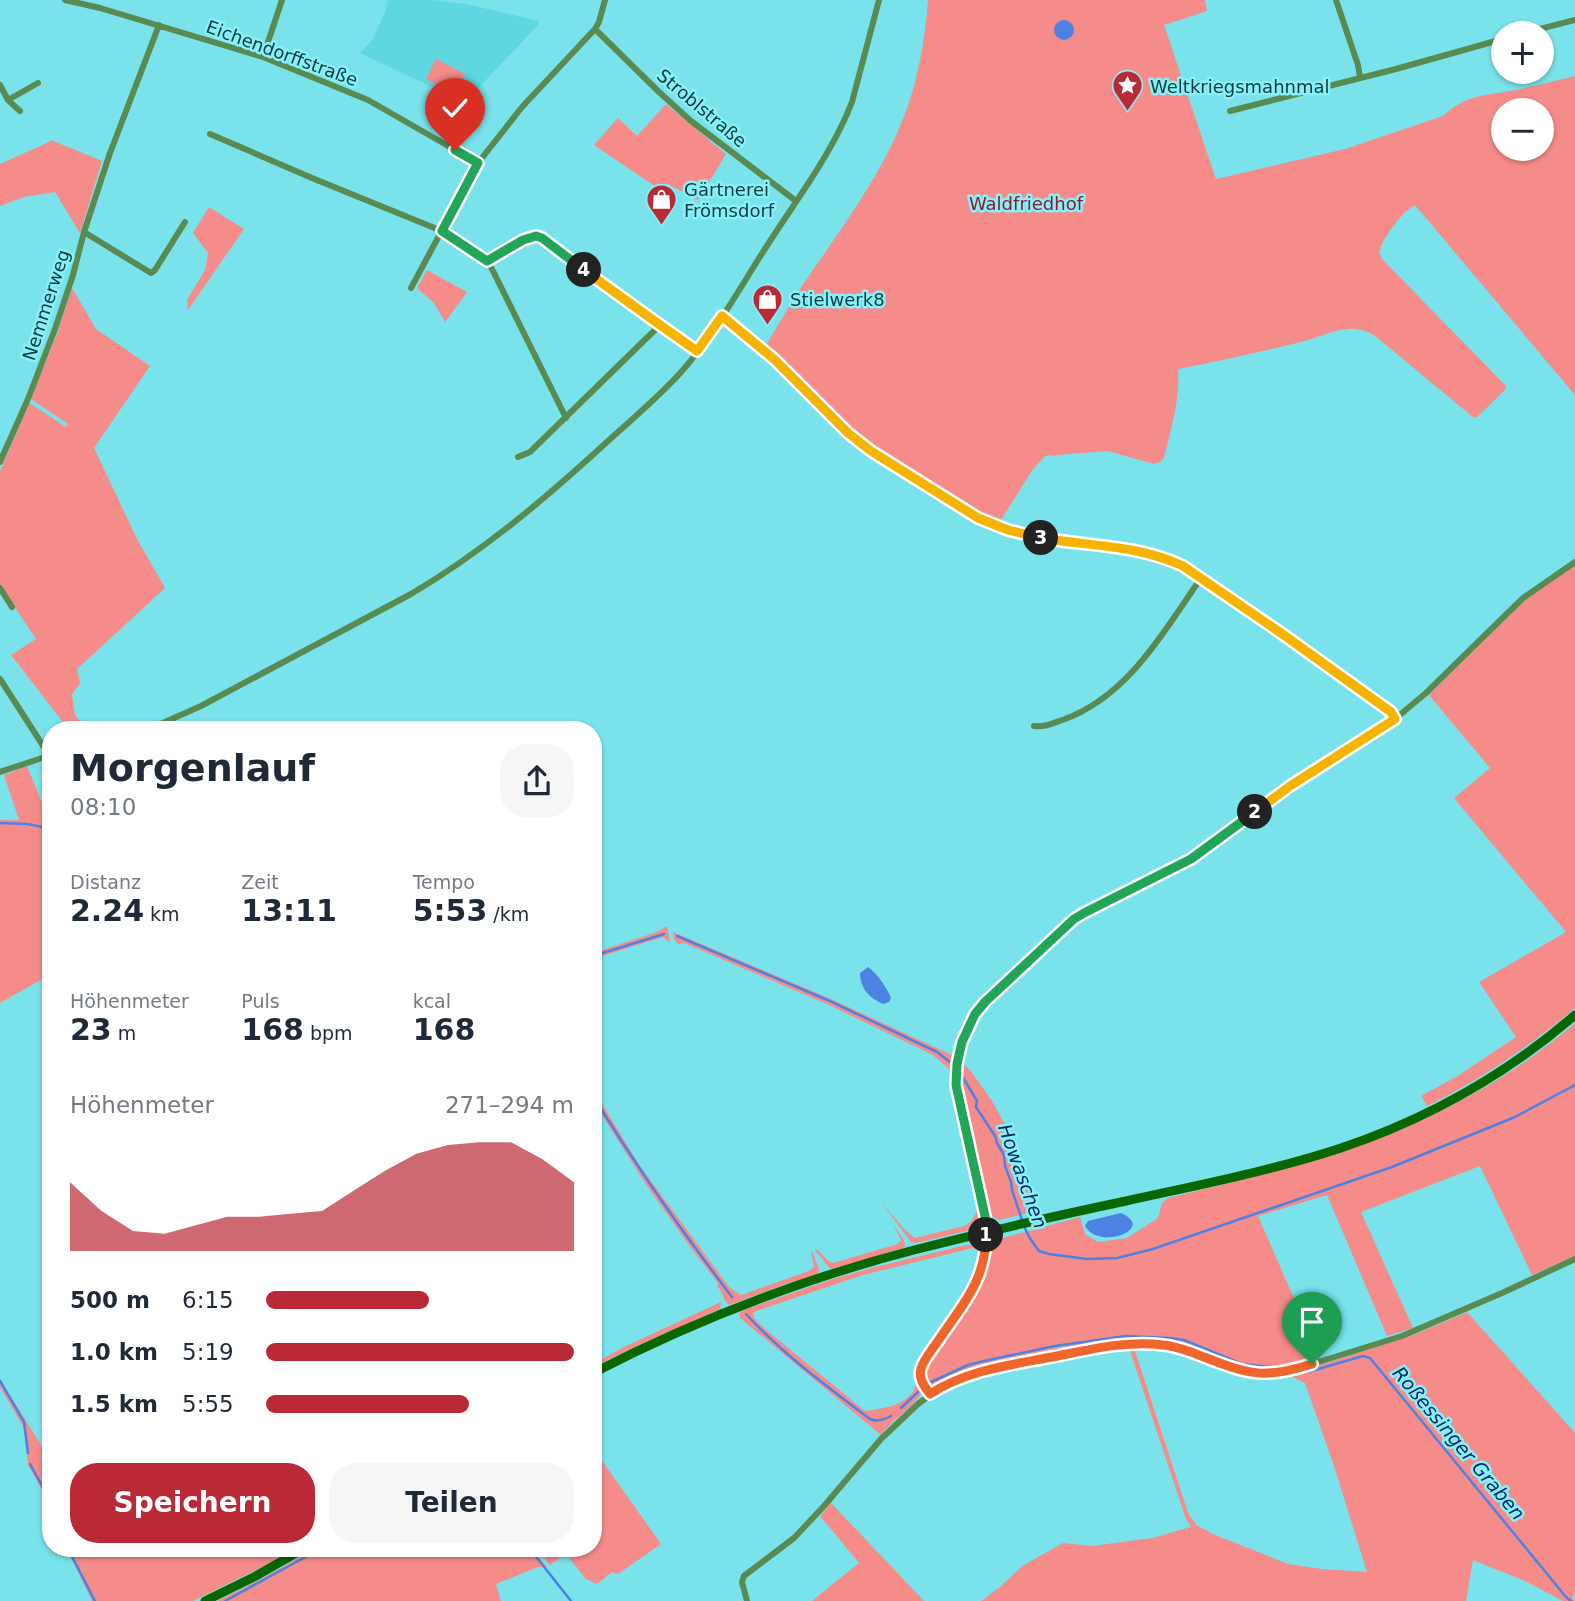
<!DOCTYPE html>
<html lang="de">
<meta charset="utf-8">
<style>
:root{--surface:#fff;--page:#f6f6f7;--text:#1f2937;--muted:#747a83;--accent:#ba2936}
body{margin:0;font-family:"DejaVu Sans",sans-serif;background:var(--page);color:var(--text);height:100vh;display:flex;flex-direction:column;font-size:26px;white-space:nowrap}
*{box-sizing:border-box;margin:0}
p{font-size:23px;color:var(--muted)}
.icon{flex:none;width:38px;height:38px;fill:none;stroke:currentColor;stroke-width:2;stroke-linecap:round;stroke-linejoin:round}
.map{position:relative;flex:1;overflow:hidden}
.details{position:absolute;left:42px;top:721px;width:560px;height:836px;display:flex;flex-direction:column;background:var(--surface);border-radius:28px;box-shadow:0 2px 5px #0004}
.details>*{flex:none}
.tools{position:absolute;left:1491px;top:21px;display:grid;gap:14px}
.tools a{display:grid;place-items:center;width:63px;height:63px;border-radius:50%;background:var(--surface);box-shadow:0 2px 5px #0004;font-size:35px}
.pin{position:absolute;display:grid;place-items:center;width:60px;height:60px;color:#fff;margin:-72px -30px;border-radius:50% 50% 50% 0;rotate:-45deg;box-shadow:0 0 7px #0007}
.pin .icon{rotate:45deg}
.km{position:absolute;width:35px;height:35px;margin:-18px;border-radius:50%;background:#222;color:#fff;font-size:19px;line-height:35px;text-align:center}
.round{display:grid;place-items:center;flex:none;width:74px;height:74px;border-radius:28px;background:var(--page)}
.headline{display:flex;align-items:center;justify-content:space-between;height:119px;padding:0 28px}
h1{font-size:38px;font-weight:800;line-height:52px}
.stats{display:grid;grid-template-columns:repeat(3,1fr);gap:10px;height:119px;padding:7px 28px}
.stats div{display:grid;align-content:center}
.stats b{font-size:30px;font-weight:800}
.stats small{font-size:19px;font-weight:400}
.stats p{font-size:19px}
.chart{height:196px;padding:14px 28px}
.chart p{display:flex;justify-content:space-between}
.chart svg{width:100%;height:126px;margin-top:7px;fill:var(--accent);opacity:.7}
.action{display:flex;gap:14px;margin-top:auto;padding:14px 28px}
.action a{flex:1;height:80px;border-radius:28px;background:var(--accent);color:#fff;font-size:28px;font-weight:800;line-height:80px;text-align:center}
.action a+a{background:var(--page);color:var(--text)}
ul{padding:0 28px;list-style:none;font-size:23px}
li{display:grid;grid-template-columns:112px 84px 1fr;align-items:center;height:52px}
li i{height:18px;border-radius:9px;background:var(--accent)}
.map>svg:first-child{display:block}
.built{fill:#5fd7e0}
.green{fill:#f58c8a;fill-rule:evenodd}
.water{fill:#4d81e3}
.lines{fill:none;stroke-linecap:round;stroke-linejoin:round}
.stream{stroke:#4d81e3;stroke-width:2.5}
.street{stroke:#588a52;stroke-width:6}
.secondary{stroke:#0a6600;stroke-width:9}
.split-1-casing{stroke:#fff;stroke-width:14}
.split-2-casing{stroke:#fff;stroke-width:14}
.split-3-casing{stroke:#fff;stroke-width:14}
.split-4-casing{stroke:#fff;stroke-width:14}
.split-5-casing{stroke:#fff;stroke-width:14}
.split-1{stroke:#f0652b;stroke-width:9}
.split-2{stroke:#22a559;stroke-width:9}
.split-3{stroke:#f5b400;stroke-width:9}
.split-4{stroke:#f5b400;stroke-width:9}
.split-5{stroke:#22a559;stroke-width:9}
.labels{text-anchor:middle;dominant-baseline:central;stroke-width:5;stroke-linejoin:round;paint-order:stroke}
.street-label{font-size:18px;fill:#0d3c3f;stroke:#87f0f8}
.poi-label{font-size:18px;fill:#0d3c3f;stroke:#87f0f8;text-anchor:start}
.park-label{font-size:18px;fill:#8e1a25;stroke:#87f0f8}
.water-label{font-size:19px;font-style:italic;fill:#092965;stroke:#87f0f8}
</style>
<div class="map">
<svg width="1575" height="1601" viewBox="0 0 1575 1601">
<rect width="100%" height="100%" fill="#79e2ea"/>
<!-- built -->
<path class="built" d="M388 0H431L466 4 539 21 538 25 466 101 417 80 360 53 373 39 386 10Z"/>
<!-- green -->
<path class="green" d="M928 0H1205L1207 11 1164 25 1216 179 1345 149 1443 116C1466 95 1481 96 1510 91 1531 87 1553 81 1575 76V395L1415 205C1404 210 1385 235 1381 247 1378 253 1380 253 1382 259L1506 386V389L1477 417H1473L1374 335C1366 331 1358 328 1348 329 1332 330 1317 338 1301 342 1260 352 1219 361 1178 369 1180 402 1171 427 1164 458L1160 462 1154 464 1108 451 1045 456 1033 469 999 523 962 503 872 449 852 434 773 353 765 347C783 316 801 286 822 257 851 215 881 172 901 124 917 86 925 42 928 0ZM1503 110H1542V149H1503Z
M436 59 465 74 455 94 426 79Z
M666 104 726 154 698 200 668 184 664 185 659 189 594 145 618 118 637 136Z
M51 140 102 161 80 233 55 192 24 197 0 206V164L49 142Z
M209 207 244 229 188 310 187 300 205 270 208 253 193 233Z
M427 270 467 292 445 322 434 303 417 288Z
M72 288 96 329 150 366 94 448 137 539 165 588 77 669 80 683 72 694 75 715 87 730H69L11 655 36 639 0 585V471L29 404H31L66 427 68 424 31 399 58 331Z
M1575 565V1008C1530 1046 1480 1080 1427 1106L1421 1096 1456 1077 1516 1037 1479 982 1566 932 1454 798 1490 768 1429 695 1524 601Z
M27 766 42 803 51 802V974L0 1003V820H19L4 775Z
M667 926 670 943 663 937 593 959V953L657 932Z
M673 932 831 999 954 1056 955 1060 952 1079 948 1068 933 1055 829 1005 684 943 678 944 674 939Z
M1575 1023V1256L1532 1275 1480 1166 1361 1212 1413 1328 1387 1336 1327 1195 1258 1216 1320 1358C1305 1364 1289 1370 1273 1371 1235 1372 1203 1349 1167 1342 1149 1339 1130 1340 1112 1343L979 1368 949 1380 938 1386H932L925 1379C922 1355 965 1308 978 1285 985 1272 988 1257 992 1243L999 1239 1080 1217 1085 1234 1098 1242 1127 1238 1158 1218 1162 1203 1168 1198C1317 1162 1456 1126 1575 1023Z
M962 1063 970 1070 992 1101 1013 1139 1037 1211 999 1220 992 1216 988 1208 980 1181 959 1082Z
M593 1089 640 1166 729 1287 741 1295 806 1272 812 1269 814 1266 811 1254 812 1251 819 1269 818 1274 783 1285 729 1305C723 1300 723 1292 717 1286L718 1283 691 1248 647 1186 593 1101Z
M966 1148 980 1208 979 1221 970 1230 916 1243 911 1242 881 1202 906 1231 915 1238 964 1226 971 1222 977 1211Z
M893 1224 904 1240 905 1246 903 1248 833 1269 829 1268 815 1250H818L827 1260 833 1263 898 1244 901 1240Z
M966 1245H976L980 1248 981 1260 978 1251 973 1248 863 1275 756 1311 753 1313 754 1318 765 1329 865 1411C885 1408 907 1406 916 1386L920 1385 922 1392C915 1407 892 1419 881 1435L740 1318V1312L746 1309 833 1279 875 1267Z
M721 1302 720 1309 637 1346 593 1367V1364L624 1347Z
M1467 1312 1575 1433V1593L1572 1597 1575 1601H1563L1527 1582 1473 1560 1466 1601H981L1000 1587 1022 1566 1063 1543 1092 1546 1152 1538 1191 1527 1186 1519 1129 1348H1134L1188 1513 1196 1525 1213 1534 1288 1564 1322 1569 1367 1572 1334 1466 1305 1383 1289 1375 1416 1334Z
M0 1379 46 1453 51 1452V1506L28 1465 24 1428 0 1387Z
M593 1448 661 1544 618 1574 612 1572 597 1584 586 1579 566 1554 550 1565 537 1549H593Z
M831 1503 924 1601H812L859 1563 820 1516Z
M67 1549H294L260 1568 193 1601H92Z
M314 1549H531L547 1567H538L496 1584 501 1601H217L259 1580Z"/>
<!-- water -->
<path class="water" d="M1054 30a10 10 0 1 1 20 0a10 10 0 1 1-20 0Z
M868 967C877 973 887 988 891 998L889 1002 883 1004C869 998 860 988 860 973Z
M1121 1213C1157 1229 1099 1251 1085 1226L1088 1221Z"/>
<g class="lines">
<!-- stream -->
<path class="stream" d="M0 823 28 824 51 829
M677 936 832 1002 937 1052 955 1066
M593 956 664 934
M959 1071 977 1101 976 1107 995 1136 997 1143 1004 1155 1005 1166 1011 1182 1012 1190 1022 1220
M593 1096C636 1166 682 1232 732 1297
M1024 1226 1029 1237 1039 1251 1049 1254 1087 1259 1117 1258 1153 1249 1392 1167 1515 1117 1575 1085
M746 1314C782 1353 826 1386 870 1419 878 1422 883 1420 891 1416
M1300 1373 1308 1372 1363 1356 1370 1358 1566 1597 1571 1601
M0 1381 24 1422 28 1453
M931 1382 968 1365 984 1361 1055 1346 1126 1336 1169 1338 1184 1340 1242 1364 1279 1368
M901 1408 918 1392
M30 1464 51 1502
M68 1549 95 1601
M530 1549 571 1601
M225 1601 320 1549"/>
<!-- street -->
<path class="street" d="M65 0 100 8 263 57 368 100 478 163
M1336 0 1358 65 1360 77
M595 29 659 92 691 121 796 201
M1524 33 1575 20
M263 57 282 0
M0 85 8 100 20 111
M8 100 38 83
M1230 111 1396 69 1503 39
M210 134 312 178 442 231 487 261 492 269 566 418
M84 232 151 273 155 270 185 222
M487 261 530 237 542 238 660 325 697 351
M411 288 478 163 522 107 595 29 599 22 605 0
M722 316 775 361 848 433 862 445C884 461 907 474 930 488 962 509 993 527 1031 536 1084 548 1130 542 1183 566L1384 707 1395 719
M518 457 530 452 660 325
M0 462 28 399 55 329 73 275 84 232 110 153 159 25
M0 588 12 607
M0 679 49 755
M1034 726C1047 727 1053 723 1065 719 1129 695 1164 631 1201 578
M147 730 201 706 411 594C484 551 547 497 608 441 633 418 660 396 682 371 718 330 744 280 774 235 802 192 834 149 852 102L879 0
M0 772 51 755
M930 1394 922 1382 921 1369 932 1349 975 1287 980 1274 985 1252V1216L956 1080 959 1055 962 1043 975 1014 985 1002 1044 946 1084 913 1191 859 1290 787 1395 719 1426 693 1523 598 1575 562
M747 1601 742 1582 744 1576 794 1538 824 1506 881 1439 918 1404 941 1387 979 1372 1102 1347 1139 1344 1164 1345 1178 1348 1239 1370 1263 1374 1283 1373 1402 1336 1502 1293 1575 1259"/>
<!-- secondary -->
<path class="secondary" d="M593 1373C696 1320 802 1279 914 1250 984 1232 1055 1216 1126 1201 1198 1185 1271 1171 1341 1148 1427 1119 1507 1074 1575 1015
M205 1601 254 1577 303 1549"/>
</g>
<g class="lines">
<defs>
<path id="split-1" d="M986 1235C986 1281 962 1305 938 1341 932 1350 923 1360 921 1369 918 1379 925 1387 930 1394 967 1370 1010 1365 1052 1357 1088 1350 1126 1340 1163 1345 1177 1346 1191 1352 1204 1357 1250 1375 1265 1379 1312 1364"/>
<path id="split-2" d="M986 1235 985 1216 956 1085 957 1064 962 1042 975 1014 985 1002 1074 919 1084 913 1191 859 1255 812"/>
<path id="split-3" d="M1041 538C1090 546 1138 545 1183 566L1281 633 1391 712 1395 719 1290 786 1255 812"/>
<path id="split-4" d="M584 270 660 325 697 351 722 316 775 360 848 433 871 451 978 518 1008 530 1041 538"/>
<path id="split-5" d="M455 150 478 163 442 231 487 261 523 240 536 236 542 238 584 270"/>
</defs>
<!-- split-1 casing -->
<use href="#split-1" class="split-1-casing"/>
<!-- split-2 casing -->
<use href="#split-2" class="split-2-casing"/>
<!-- split-3 casing -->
<use href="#split-3" class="split-3-casing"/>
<!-- split-4 casing -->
<use href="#split-4" class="split-4-casing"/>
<!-- split-5 casing -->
<use href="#split-5" class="split-5-casing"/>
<!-- split-1 -->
<use href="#split-1" class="split-1"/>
<!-- split-2 -->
<use href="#split-2" class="split-2"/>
<!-- split-3 -->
<use href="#split-3" class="split-3"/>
<!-- split-4 -->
<use href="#split-4" class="split-4"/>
<!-- split-5 -->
<use href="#split-5" class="split-5"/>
</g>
<!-- icons -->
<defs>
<symbol id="sight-pin" viewBox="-11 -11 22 30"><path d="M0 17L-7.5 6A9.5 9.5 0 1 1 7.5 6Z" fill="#ba2936" stroke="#87f0f8"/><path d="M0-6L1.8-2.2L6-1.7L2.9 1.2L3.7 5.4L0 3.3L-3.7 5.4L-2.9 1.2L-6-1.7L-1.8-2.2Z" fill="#fff"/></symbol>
<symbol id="shop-pin" viewBox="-11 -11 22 30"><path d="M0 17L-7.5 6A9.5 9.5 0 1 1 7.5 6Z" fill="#ba2936" stroke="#87f0f8"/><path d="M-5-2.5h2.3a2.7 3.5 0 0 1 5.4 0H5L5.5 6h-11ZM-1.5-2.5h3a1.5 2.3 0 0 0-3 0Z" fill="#fff"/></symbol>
</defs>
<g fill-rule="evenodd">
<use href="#sight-pin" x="1110" y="68" width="35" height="47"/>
<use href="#shop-pin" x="644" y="182" width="35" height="47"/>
<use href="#shop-pin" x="750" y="282" width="35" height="47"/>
</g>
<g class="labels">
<!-- street labels -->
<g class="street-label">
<text transform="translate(282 53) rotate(20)">Eichendorffstraße</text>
<text transform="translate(702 108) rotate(40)">Stroblstraße</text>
<text transform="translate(46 305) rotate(-72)">Nemmerweg</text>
</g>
<!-- poi labels -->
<g class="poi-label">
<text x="1150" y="86">Weltkriegsmahnmal</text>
<text x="684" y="189">Gärtnerei<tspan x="684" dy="21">Frömsdorf</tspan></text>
<text x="790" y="299">Stielwerk8</text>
</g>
<!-- park labels -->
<g class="park-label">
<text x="1026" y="203">Waldfriedhof</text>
</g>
<!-- water labels -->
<g class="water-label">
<text transform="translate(1023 1176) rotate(70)">Howaschen</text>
<text transform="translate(1459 1443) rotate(50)">Roßessinger Graben</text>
</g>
</g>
</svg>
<div class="tools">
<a>+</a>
<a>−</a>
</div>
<div class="pin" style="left:1312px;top:1364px;background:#1e9e55"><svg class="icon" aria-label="arrive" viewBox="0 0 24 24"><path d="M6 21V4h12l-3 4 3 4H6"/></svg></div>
<div class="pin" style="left:455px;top:150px;background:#d93025"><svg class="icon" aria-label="check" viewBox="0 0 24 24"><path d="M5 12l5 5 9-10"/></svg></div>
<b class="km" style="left:986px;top:1235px">1</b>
<b class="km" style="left:1255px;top:812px">2</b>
<b class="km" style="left:1041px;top:538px">3</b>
<b class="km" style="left:584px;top:270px">4</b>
<section class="details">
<div class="headline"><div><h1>Morgenlauf</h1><p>08:10</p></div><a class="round"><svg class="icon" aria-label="share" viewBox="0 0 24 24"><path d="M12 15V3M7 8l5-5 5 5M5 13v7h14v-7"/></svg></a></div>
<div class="stats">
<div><p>Distanz</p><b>2.24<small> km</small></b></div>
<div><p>Zeit</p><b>13:11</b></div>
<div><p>Tempo</p><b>5:53<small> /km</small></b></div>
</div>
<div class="stats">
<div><p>Höhenmeter</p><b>23<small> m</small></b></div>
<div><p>Puls</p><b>168<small> bpm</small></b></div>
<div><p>kcal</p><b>168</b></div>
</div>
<div class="chart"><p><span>Höhenmeter</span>271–294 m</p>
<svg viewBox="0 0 160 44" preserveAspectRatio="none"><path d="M0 44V20L10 30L20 37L30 38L40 35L50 32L60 32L70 31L80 30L90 23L100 16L110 10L120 7L130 6L140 6L150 12L160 20V44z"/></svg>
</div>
<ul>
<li><b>500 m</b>6:15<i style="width:53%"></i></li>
<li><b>1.0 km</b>5:19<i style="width:100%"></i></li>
<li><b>1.5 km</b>5:55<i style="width:66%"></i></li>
</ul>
<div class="action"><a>Speichern</a><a>Teilen</a></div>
</section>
</div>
